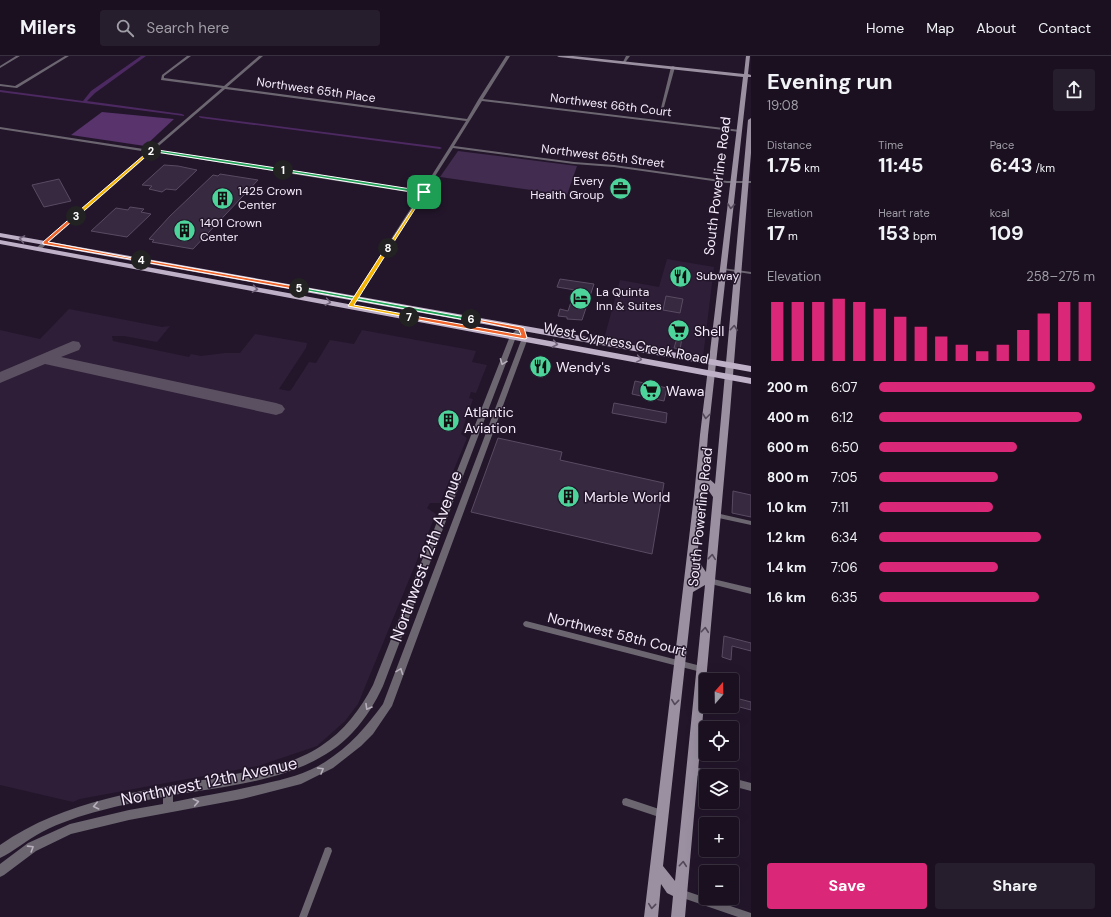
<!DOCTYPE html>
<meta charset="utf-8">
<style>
:root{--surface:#1a1020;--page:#271e2d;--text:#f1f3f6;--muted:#9f9da5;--line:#38303e;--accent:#db2777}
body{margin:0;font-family:"DM Sans",sans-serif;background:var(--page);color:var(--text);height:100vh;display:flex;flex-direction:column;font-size:15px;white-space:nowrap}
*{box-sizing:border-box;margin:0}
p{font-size:13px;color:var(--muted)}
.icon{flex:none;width:22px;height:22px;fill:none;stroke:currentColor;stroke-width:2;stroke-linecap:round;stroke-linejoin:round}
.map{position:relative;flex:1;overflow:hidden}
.panel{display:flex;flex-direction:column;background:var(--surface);width:360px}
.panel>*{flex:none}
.needle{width:26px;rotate:20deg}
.buttons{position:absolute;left:699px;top:617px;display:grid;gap:8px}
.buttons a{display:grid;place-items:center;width:40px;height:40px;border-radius:4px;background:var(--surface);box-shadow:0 4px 16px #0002,0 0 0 1px var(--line);font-size:20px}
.pin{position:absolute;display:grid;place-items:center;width:34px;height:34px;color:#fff;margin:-17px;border-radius:8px;box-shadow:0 2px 6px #0006}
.km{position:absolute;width:20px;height:20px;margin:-10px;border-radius:50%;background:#222;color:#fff;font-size:11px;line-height:20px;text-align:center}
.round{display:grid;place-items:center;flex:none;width:42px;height:42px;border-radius:4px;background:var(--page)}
.overview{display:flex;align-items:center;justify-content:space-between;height:68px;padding:0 16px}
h1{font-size:22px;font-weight:700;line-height:30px}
.figures{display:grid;grid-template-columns:repeat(3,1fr);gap:6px;height:68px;padding:4px 16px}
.figures div{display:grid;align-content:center}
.figures b{font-size:20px;font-weight:700}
.figures small{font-size:11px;font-weight:400}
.figures p{font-size:11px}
.chart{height:112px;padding:8px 16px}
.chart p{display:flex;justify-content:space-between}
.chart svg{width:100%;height:72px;margin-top:4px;stroke:var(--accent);stroke-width:6}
.cta{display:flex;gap:8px;margin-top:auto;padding:8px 16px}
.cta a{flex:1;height:46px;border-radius:4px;background:var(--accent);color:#fff;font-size:16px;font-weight:700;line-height:46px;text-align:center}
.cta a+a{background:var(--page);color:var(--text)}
ul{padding:0 16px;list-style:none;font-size:13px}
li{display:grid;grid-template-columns:64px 48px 1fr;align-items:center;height:30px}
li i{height:10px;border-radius:5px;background:var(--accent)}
header{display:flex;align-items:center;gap:24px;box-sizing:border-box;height:56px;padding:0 20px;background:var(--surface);border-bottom:1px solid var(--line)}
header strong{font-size:19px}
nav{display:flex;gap:22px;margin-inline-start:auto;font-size:14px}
.search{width:280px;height:36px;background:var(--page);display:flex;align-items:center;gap:10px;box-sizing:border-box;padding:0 14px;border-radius:4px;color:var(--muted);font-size:15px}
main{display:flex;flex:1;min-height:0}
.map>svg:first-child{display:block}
.built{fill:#2e1e37}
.green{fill:#422c4f}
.forest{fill:#58336c}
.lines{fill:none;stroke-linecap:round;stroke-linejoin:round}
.canal{fill:#4d2962;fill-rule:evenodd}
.taxiway{fill:#5b5062;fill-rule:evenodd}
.building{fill:#37293f;stroke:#594b62}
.minor{fill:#6c6671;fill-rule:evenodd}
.tertiary{fill:#6c6671;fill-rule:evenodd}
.secondary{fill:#9a90a1;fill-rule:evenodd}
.primary{fill:#beb0c7;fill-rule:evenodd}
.oneway{stroke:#53475a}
.oneway2{stroke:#706379}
.oneway3{stroke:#b7afbc}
.split-1{fill:#22a559;stroke:#fff}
.split-2{fill:#22a559;stroke:#fff}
.split-3{fill:#f5b400;stroke:#fff}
.split-4{fill:#f0652b;stroke:#fff}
.split-5{fill:#f0652b;stroke:#fff}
.split-6{fill:#22a559;stroke:#fff}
.split-7{fill:#f0652b;stroke:#fff}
.split-8{fill:#f5b400;stroke:#fff}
.split-9{fill:#f5b400;stroke:#fff}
.labels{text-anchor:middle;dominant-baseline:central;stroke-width:3;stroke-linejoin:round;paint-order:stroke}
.far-street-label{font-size:12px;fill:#f4ebfa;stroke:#23162b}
.far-poi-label{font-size:12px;fill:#f4ebfa;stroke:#23162b;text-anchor:start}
.street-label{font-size:14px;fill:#f4ebfa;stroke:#23162b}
.poi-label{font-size:14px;fill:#f4ebfa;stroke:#23162b;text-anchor:start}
.near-street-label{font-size:17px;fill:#f4ebfa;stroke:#23162b}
</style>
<header>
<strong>Milers</strong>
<div class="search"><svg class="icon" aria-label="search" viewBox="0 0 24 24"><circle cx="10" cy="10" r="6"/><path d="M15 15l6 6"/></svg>Search here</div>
<nav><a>Home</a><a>Map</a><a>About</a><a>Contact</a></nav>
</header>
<main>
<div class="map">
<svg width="751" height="861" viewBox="0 0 751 861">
<rect width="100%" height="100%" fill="#23162b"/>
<!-- built -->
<path class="built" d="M667 203 714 211 703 301 604 283 620 224 659 231Z
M69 253 162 271 170 270 157 286 124 280H112L113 285 189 301 191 298 201 300 225 297H240L255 278 307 287 306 292 279 333 289 335 291 334 309 306 316 307 330 284 354 288 362 274 476 295 472 306 487 309 476 337 471 336 469 342 473 343 461 378 467 382 440 447H430L427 452 436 458 358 648 345 665 317 690 258 710 80 743 73 746 0 729V274L40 283Z"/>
<!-- green -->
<path class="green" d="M458 95 577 110 567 139 440 121Z"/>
<!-- forest -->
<path class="forest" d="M102 56 174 63 145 90 71 79Z"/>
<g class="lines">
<!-- canal -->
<path class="canal" d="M141 0H146L95 37 87 45 182 58 184 59V60L0 36V34L83 45 91 35Z
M199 60 440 91 442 92 440 93 201 62 199 61Z"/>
<!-- taxiway -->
<path class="taxiway" d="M73 285 79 286 81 290 79 294 61 301 276 347 282 349 285 353 282 357 276 359 45 308 0 327V316Z"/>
</g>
<!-- building -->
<path class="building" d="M164 109 178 110 197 114 176 134 166 133 162 136 149 133 152 130 142 129Z
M220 118 258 124 193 193 152 186 154 184 149 183 170 160 213 119 218 120Z
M59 123 71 145 44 151 32 129Z
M130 151 144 153 141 156 151 158 127 181 91 175 116 152 128 154Z
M560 223 594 228 582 264 567 263V261L558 260 560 253 568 255 575 234 557 231Z
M666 240 683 243 680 257 663 254Z
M674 270 684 272 680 293 674 292 677 282 671 281Z
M635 325 667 332 664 345 632 338Z
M614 347 667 357 666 367 612 357Z
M498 382 562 396 560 404 664 427 652 498 471 456Z
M733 435 751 439V461L732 457Z
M724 580 751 587V595L732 590 731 604 722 601Z
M732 641 751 646V654L732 649Z"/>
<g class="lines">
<!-- minor -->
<path class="minor" d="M16 0H20L0 12V10Z
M65 0H69L17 32 0 30V28L15 30Z
M187 0H191L164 20V22L224 30 259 0H263L227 31 467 63 478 44 506 0H510L483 43 740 74 742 75 740 76 482 45 454 90 574 106 614 109 727 125H751V127H727L614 111 574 108 453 92 425 136 426 137 424 138 352 250 350 251 348 250 420 138 152 96 40 194H36V192L148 96 0 73V71L150 94 222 32 161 24 162 19ZM225 33 466 65 422 135 154 94Z
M626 0H630L624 8H622Z
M673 10 675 11 664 51 661 52 671 11Z
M722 212 751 216V218L724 214H722Z
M714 457H716L751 465V469L714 461 713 459Z
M709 522 751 532V538L707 527 706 525 707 523Z
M526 565 701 610 704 611 705 613 704 615 701 616 526 571 524 570 523 568 524 566Z
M692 710 716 717 717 720H706V722L689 717 688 714 689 711Z
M732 722 751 727V735L732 730Z
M626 742 665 755 666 758 665 761 662 762 623 749 622 746 623 743Z
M328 791 331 792 332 795 307 861H299L324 795 325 792Z
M680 833 751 857V861H738L680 841 677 840 676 837 677 834Z"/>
<!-- tertiary -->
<path class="tertiary" d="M521 270 524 272 528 282 392 650 373 678 361 690 333 712 301 728 242 743 129 764 71 778 36 795 4 819 0 821V808L28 787 70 768 129 754 163 748V741C122 749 79 757 42 776 28 783 13 796 0 802V789C66 743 143 735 220 721 255 714 291 710 321 690 344 675 360 654 373 629L510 280 519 271ZM520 277 522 282 383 648C366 671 350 690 325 706 306 718 285 723 263 728 233 735 203 740 173 746V739C233 729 310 723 353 676 366 662 375 647 383 630L516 281Z"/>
<!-- secondary -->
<path class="secondary" d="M557 0H573L744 18 746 0H750L748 18 751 19V21H748L708 379 705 419 715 428 748 64 751 62V97L730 356 685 861H671L673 840 667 837 661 828 658 861H644L694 440 700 379 743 21 559 1ZM704 428 713 441 706 516 697 503ZM695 517 699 522 694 525ZM705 529 675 825 663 810 693 536Z"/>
<!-- primary -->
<path class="primary" d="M0 177 751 310V316L0 181Z
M0 184 751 322V328L0 188Z"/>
</g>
<!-- one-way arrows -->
<defs><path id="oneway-chevron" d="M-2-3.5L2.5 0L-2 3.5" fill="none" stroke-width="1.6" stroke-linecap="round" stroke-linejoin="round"/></defs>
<g class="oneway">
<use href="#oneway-chevron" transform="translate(731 150) rotate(96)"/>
<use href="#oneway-chevron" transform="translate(734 272) rotate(-85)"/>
<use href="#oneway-chevron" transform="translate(706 360) rotate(97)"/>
<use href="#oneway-chevron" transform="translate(712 501) rotate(-84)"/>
<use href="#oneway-chevron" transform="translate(705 574) rotate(-85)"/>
<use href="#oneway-chevron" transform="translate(675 646) rotate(96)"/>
<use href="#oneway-chevron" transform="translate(683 808) rotate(-85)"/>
<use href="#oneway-chevron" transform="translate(652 850) rotate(96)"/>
</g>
<g class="oneway2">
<use href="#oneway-chevron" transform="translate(22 183) rotate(-170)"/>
<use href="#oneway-chevron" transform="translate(255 233) rotate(10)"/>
<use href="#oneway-chevron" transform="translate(328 246) rotate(10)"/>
<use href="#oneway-chevron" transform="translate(555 288) rotate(11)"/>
<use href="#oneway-chevron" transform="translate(639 303) rotate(10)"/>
</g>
<g class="oneway3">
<use href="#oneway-chevron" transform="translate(503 306) rotate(111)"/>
<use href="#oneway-chevron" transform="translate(400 615) rotate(-69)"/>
<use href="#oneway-chevron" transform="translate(368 651) rotate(120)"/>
<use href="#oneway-chevron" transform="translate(321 714) rotate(-30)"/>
<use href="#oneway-chevron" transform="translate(196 746) rotate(-11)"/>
<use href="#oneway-chevron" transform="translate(96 750) rotate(167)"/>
<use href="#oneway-chevron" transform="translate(31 792) rotate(-32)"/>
</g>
<!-- split-1 -->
<path class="split-1" d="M283 113 424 135 426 136 424 138 281 115Z"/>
<!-- split-2 -->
<path class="split-2" d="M151 93 283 113 285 114 283 116 150 95Z"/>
<!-- split-3 -->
<path class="split-3" d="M151 93 152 95 77 161H74V159Z"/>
<!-- split-4 -->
<path class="split-4" d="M74 159 78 160 48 186 143 204 141 205 43 188V186Z"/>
<!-- split-5 -->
<path class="split-5" d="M141 203 299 231 301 232 299 234 139 205Z"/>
<!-- split-6 -->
<path class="split-6" d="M299 231 471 262 474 263 471 265 297 233 296 232Z"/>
<!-- split-7 -->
<path class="split-7" d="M409 259 521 279 519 274 468 263 471 262 521 271 524 272 527 282 525 283 407 262 406 261Z"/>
<!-- split-8 -->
<path class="split-8" d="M386 191 390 192 354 249 409 259 412 261 411 262 348 250Z"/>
<!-- split-9 -->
<path class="split-9" d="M424 135 426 136 390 192 386 193Z"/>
<!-- icons -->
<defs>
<symbol id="office-disc" viewBox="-11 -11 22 22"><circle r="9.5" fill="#4cd49b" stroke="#23162b"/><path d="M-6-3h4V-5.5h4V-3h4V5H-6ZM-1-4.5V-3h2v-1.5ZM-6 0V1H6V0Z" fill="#111"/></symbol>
<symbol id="building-disc" viewBox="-11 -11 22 22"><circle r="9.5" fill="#4cd49b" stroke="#23162b"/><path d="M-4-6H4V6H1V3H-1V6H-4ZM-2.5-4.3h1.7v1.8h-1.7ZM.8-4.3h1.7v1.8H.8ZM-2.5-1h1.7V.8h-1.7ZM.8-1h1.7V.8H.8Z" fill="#111"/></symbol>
<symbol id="restaurant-disc" viewBox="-11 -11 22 22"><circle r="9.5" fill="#4cd49b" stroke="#23162b"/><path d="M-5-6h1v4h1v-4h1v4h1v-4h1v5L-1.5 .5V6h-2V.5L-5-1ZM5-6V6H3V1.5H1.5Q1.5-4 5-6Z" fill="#111"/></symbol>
<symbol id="hotel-disc" viewBox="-11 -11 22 22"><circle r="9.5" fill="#4cd49b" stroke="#23162b"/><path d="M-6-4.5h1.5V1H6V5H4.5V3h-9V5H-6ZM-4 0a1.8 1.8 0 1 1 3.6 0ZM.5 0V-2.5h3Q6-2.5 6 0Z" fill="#111"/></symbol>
<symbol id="supermarket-disc" viewBox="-11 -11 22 22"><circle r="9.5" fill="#4cd49b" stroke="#23162b"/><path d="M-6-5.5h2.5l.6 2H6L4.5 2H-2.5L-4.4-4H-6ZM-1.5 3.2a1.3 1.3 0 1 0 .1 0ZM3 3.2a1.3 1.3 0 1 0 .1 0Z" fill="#111"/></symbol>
</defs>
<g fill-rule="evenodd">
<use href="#office-disc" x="608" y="120" width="25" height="25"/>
<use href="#building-disc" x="210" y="130" width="25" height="25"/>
<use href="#building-disc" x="172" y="162" width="25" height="25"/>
<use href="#restaurant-disc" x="668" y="208" width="25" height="25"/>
<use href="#hotel-disc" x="568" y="230" width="25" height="25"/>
<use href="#supermarket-disc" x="666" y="262" width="25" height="25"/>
<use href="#restaurant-disc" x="528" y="298" width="25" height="25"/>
<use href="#supermarket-disc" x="638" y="322" width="25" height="25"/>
<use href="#building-disc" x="436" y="352" width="25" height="25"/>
<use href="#building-disc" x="556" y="428" width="25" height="25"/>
</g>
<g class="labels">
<!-- far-street labels -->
<g class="far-street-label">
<text transform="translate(316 34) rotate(8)">Northwest 65th Place</text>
<text transform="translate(611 49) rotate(7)">Northwest 66th Court</text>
<text transform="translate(603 100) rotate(7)">Northwest 65th Street</text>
</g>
<!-- far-poi labels -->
<g class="far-poi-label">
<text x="604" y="125" text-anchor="end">Every<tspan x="604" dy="14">Health Group</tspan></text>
<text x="238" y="135">1425 Crown<tspan x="238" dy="14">Center</tspan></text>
<text x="200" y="167">1401 Crown<tspan x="200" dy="14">Center</tspan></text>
<text x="696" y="220">Subway</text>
<text x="596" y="236">La Quinta<tspan x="596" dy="14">Inn &amp; Suites</tspan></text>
</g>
<!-- street labels -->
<g class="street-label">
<text transform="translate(717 130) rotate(-83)">South Powerline Road</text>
<text transform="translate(626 287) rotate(11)">West Cypress Creek Road</text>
<text transform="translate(700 461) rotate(-84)">South Powerline Road</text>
<text transform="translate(617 578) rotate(14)">Northwest 58th Court</text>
</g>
<!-- poi labels -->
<g class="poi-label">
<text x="694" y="275">Shell</text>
<text x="556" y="311">Wendy's</text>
<text x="666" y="335">Wawa</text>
<text x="464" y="356">Atlantic<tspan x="464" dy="16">Aviation</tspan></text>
<text x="584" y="441">Marble World</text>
</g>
<!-- near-street labels -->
<g class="near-street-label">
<text transform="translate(426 500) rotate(-70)">Northwest 12th Avenue</text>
<text transform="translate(209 725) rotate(-12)">Northwest 12th Avenue</text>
</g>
</g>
</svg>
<div class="buttons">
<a><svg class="needle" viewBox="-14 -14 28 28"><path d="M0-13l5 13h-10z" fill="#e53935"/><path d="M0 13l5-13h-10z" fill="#9f9da5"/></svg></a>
<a><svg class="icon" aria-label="locate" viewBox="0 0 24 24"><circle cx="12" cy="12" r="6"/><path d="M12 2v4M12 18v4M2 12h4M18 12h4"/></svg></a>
<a><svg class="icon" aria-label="layers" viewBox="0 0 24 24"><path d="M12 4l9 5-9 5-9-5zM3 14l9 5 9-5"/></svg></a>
<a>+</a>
<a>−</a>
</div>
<div class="pin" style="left:424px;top:136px;background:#1e9e55"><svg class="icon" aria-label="arrive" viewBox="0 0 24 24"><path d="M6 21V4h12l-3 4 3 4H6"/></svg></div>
<b class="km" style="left:283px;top:114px">1</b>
<b class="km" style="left:151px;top:95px">2</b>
<b class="km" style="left:76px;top:160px">3</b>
<b class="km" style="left:141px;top:204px">4</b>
<b class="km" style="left:299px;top:232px">5</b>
<b class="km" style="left:471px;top:263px">6</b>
<b class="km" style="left:409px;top:261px">7</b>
<b class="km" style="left:388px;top:192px">8</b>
</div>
<section class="panel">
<div class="overview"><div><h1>Evening run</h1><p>19:08</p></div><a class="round"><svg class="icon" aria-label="share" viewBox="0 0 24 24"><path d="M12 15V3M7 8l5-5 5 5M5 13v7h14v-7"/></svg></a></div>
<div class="figures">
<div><p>Distance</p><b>1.75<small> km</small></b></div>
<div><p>Time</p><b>11:45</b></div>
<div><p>Pace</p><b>6:43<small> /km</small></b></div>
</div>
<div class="figures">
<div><p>Elevation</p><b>17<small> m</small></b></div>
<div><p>Heart rate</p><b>153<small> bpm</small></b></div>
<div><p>kcal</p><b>109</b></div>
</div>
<div class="chart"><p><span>Elevation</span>258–275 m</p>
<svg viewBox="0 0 160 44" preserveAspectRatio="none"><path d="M5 44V8M15 44V8M25 44V8M35 44V6M45 44V8M55 44V12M65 44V17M75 44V23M85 44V29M95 44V34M105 44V38M115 44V34M125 44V25M135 44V15M145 44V8M155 44V8"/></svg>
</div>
<ul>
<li><b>200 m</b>6:07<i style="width:100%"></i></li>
<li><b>400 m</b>6:12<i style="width:94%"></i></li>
<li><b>600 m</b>6:50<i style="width:64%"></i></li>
<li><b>800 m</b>7:05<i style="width:55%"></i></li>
<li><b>1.0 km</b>7:11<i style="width:53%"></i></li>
<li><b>1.2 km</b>6:34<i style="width:75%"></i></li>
<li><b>1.4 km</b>7:06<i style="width:55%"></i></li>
<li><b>1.6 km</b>6:35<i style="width:74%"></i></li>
</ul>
<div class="cta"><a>Save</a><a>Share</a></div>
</section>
</main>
